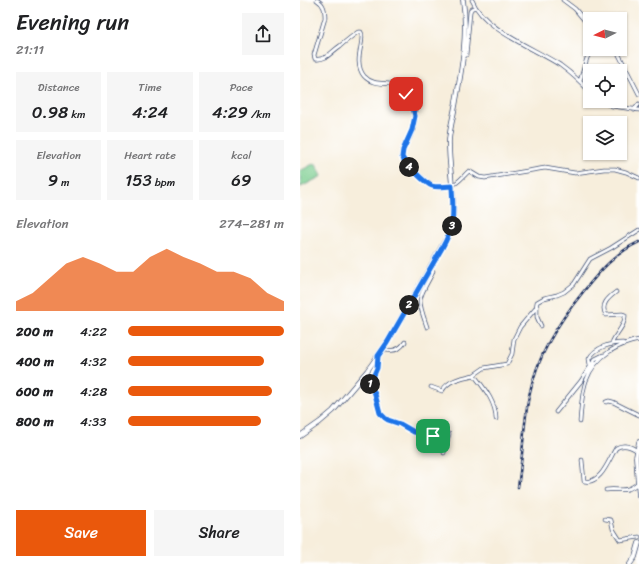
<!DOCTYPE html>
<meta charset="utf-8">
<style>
:root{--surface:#fff;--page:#f6f6f6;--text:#202124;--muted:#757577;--accent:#ea580c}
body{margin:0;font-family:Sriracha,sans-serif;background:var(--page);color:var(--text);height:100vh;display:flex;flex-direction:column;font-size:15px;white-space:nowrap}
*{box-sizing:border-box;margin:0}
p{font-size:13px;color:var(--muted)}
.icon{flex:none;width:22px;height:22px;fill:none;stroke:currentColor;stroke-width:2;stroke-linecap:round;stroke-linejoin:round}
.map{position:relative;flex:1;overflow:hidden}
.details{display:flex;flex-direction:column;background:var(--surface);width:300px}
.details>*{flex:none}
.needle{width:26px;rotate:264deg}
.fabs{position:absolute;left:283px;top:12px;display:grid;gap:8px}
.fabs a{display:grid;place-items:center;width:44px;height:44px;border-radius:0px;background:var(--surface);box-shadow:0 1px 3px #0004;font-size:20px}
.pin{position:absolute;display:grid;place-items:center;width:34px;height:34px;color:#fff;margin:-17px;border-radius:8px;box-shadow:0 2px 6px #0006}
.km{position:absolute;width:20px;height:20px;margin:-10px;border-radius:50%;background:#222;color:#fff;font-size:11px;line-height:20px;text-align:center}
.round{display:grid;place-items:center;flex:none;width:42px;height:42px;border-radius:0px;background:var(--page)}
.headline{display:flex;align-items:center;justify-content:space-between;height:68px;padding:0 16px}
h1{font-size:22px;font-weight:600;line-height:30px}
.figures{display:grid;grid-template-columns:repeat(3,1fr);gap:6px;height:68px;padding:4px 16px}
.figures div{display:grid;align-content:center;border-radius:0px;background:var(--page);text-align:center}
.figures b{font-size:17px;font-weight:600}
.figures small{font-size:11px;font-weight:400}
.figures p{font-size:11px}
.chart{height:112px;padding:8px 16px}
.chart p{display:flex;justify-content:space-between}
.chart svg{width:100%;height:72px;margin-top:4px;fill:var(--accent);opacity:.7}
.action{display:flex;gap:8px;margin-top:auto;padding:8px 16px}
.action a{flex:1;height:46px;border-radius:0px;background:var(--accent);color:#fff;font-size:16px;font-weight:600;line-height:46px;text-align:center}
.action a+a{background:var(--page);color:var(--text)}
ul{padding:0 16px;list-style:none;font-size:13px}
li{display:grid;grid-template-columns:64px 48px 1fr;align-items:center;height:30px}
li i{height:10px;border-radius:5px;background:var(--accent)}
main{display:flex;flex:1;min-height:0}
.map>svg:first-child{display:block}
.green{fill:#7dce90;stroke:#4c7e77}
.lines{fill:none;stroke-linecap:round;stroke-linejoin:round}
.minor-casing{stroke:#3c4c71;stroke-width:4.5}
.tertiary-casing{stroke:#3c4c71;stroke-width:5.5}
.minor{stroke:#fff;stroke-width:3}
.tertiary{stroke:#fff;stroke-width:4}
.rail-casing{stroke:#1b2f5e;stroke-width:2.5}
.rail{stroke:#fff;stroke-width:1;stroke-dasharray:3;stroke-linecap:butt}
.route-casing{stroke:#fff;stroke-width:8}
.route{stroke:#1a73e8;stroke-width:5}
</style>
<main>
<section class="details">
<div class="headline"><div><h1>Evening run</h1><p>21:11</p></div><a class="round"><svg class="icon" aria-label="share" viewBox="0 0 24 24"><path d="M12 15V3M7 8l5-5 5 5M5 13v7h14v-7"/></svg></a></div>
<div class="figures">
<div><p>Distance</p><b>0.98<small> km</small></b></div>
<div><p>Time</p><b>4:24</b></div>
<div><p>Pace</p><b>4:29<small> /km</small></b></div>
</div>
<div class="figures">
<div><p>Elevation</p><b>9<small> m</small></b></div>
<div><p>Heart rate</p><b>153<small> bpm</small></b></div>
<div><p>kcal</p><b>69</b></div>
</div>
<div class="chart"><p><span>Elevation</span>274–281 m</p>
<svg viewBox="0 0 160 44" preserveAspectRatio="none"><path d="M0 44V38L10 33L20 24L30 15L40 11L50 15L60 20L70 20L80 11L90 6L100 11L110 15L120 20L130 20L140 24L150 33L160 38V44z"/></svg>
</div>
<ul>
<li><b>200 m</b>4:22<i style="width:100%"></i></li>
<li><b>400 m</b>4:32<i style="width:87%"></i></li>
<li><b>600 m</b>4:28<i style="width:92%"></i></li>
<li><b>800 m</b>4:33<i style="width:85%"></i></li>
</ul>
<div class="action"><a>Save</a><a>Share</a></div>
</section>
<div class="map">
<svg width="339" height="564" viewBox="0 0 339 564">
<rect width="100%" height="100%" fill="#fff"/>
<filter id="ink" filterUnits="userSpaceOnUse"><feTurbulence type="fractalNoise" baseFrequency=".025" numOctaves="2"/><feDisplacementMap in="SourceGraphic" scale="8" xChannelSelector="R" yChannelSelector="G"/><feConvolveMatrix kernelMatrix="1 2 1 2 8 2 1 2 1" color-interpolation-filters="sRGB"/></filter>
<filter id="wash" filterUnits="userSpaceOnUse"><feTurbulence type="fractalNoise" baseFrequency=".012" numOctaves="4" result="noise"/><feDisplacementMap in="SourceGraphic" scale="16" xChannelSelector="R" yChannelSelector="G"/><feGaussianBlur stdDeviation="0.9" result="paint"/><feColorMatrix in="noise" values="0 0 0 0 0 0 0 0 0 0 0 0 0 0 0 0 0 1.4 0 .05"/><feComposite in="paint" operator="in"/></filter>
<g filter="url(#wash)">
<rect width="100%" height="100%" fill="#f7eedc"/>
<!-- green -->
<path class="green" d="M15 163 22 176 1 187 0 171Z"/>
</g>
<g filter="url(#ink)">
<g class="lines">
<defs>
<path id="minor" d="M17 0C24 4 25 10 25 18L14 55 15 59C26 61 32 51 40 46 46 41 52 36 58 32H61C66 40 52 61 64 76 75 88 89 80 101 87 105 90 110 100 113 104 117 114 114 128 110 137 107 142 102 147 102 153 101 164 114 170 120 176 124 179 127 184 132 186 137 188 145 187 150 186 158 184 163 176 169 171L179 177 185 178 245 168 275 173 304 169H315L326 172 339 178
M172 0C184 30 234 48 260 65 271 73 281 82 290 92
M263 0 275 9 290 27
M316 49 339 94
M163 58 166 55 170 12 171 9 175 7
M280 81 287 58 292 49
M299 101 312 106 339 110
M334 110 339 104
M237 306V317L241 326
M127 327C117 298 117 301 132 274L133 271 130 268
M312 343C315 334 326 325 325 315L322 314 306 315C300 305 308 298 316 292
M83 349C92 352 100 350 105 342
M78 356 77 368 70 384 75 394 80 413 88 420 100 424 117 433 135 437 149 434 144 453
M290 365 289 359C295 347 311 343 323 343
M131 387 142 391C149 379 162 378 174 375
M306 402 309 401 313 402 339 415
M256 412 281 381 295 359 303 355
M196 419C196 402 184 388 174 375L184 368 207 364 212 354 214 339 220 327 236 308 237 302 244 298 257 295 264 292 274 284 290 259 311 248 339 230
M280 422C282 392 283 369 310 351 320 345 328 342 339 340
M282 460 284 481C301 485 309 459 316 448 323 444 330 446 336 450
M306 490C320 488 325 494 338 483
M305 519 311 520 313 529 320 540 339 537"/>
<path id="tertiary" d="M0 436 20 422 33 411 67 371 87 343 150 232C158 202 148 170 149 140 150 127 154 114 156 101 162 68 168 33 163 0
M339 442 336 457 339 496
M330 564 335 557 339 543"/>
</defs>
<!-- minor casing -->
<use href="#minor" class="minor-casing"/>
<!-- tertiary casing -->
<use href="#tertiary" class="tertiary-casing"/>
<!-- minor -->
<use href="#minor" class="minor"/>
<!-- tertiary -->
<use href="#tertiary" class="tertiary"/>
<defs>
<path id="rail" d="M218 487C223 457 223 426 229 396 237 356 258 323 283 292 299 272 315 253 339 242"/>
</defs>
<!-- rail casing -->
<use href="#rail" class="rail-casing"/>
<!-- rail -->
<use href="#rail" class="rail"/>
</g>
</g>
<g class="lines" filter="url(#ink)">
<defs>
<path id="route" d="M106 94 112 104 115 116 112 130 103 150 102 157C105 163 126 184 132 186 138 188 145 186 152 186 153 212 156 224 142 248L87 343 78 356 77 368 70 384 75 394 80 413 85 418 88 420 100 424 114 432 133 436"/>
</defs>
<!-- route casing -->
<use href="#route" class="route-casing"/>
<!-- route -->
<use href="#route" class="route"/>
</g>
</svg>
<div class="fabs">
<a><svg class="needle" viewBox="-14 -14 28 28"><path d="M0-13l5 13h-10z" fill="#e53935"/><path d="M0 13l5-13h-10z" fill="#757577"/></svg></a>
<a><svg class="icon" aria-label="locate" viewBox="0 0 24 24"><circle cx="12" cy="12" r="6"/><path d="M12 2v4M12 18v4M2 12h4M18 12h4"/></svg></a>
<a><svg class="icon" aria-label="layers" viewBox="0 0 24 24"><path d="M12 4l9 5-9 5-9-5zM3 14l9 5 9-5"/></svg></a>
</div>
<div class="pin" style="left:133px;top:436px;background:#1e9e55"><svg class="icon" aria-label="arrive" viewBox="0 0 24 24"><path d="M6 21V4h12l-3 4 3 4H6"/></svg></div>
<div class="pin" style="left:106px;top:94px;background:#d93025"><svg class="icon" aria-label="check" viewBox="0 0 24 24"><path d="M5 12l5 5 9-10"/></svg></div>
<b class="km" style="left:70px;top:384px">1</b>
<b class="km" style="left:109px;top:305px">2</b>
<b class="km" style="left:152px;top:226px">3</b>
<b class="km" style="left:109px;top:167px">4</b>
</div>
</main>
